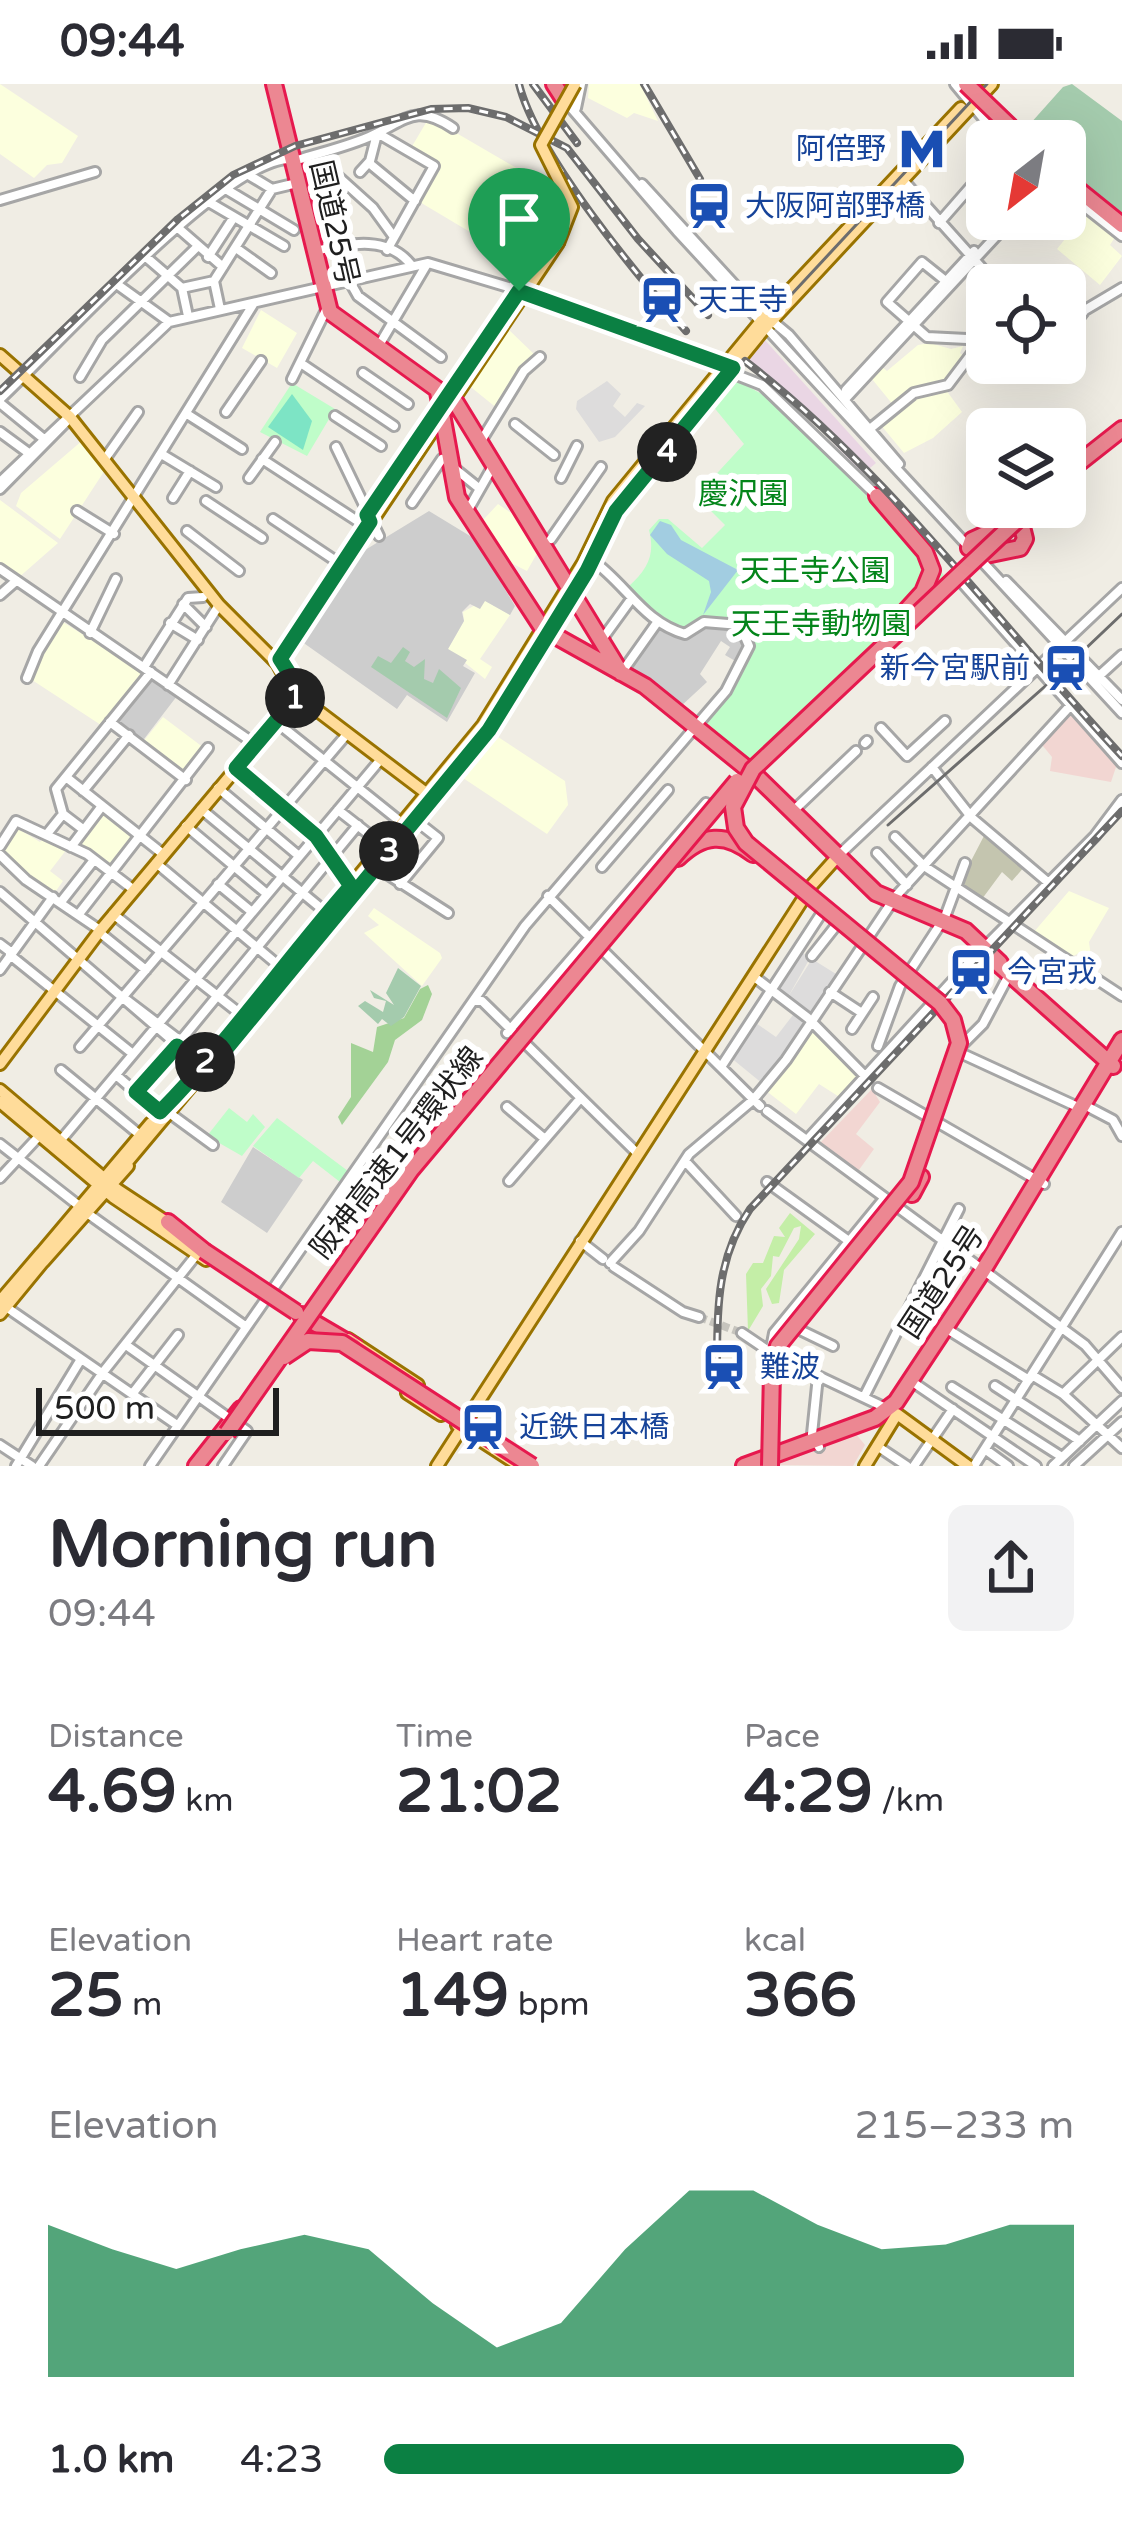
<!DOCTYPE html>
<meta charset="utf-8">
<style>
:root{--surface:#fff;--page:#f2f2f3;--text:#2b2b33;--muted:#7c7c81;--accent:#0b8043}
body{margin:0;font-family:"Varela Round","Noto Sans JP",sans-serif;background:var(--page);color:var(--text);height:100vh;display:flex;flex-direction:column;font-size:45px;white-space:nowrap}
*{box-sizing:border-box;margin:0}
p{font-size:39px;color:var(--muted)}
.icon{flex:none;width:66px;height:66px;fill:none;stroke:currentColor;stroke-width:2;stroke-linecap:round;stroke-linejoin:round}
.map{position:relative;height:1382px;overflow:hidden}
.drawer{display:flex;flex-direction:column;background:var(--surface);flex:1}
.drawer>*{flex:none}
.needle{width:78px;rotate:211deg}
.buttons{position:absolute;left:966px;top:36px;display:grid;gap:24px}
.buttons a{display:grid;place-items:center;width:120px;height:120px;border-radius:18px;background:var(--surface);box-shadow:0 12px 48px #0002;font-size:60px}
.scale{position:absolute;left:36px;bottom:30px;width:243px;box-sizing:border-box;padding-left:12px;border:6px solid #1f1f1f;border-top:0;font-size:33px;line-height:42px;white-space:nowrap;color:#1f1f1f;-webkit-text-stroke:9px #fff;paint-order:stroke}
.pin{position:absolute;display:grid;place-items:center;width:102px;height:102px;color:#fff;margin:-123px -51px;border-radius:50% 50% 50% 0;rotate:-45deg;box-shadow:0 0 12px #0007}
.pin .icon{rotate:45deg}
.km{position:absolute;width:60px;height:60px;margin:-30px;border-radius:50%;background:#222;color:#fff;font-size:33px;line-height:60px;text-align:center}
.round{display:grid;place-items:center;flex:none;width:126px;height:126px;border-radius:18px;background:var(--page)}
.headline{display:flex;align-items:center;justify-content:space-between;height:204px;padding:0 48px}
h1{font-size:66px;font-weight:700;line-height:90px}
.figures{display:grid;grid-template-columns:repeat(3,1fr);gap:18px;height:204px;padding:12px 48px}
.figures div{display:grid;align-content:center}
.figures b{font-size:60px;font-weight:700}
.figures small{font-size:33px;font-weight:400}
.figures p{font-size:33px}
.chart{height:336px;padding:24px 48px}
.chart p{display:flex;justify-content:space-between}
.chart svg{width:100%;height:216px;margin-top:12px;fill:var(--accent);opacity:.7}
ul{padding:0 48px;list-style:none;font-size:39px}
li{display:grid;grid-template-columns:192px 144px 1fr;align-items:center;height:90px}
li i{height:30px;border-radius:15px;background:var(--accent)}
.status{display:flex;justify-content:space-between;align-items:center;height:84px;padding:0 60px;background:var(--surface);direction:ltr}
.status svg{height:33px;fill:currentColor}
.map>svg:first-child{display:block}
.residential{fill:#dddcdc}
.commercial{fill:#f2d6d2}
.industrial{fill:#ead6e4}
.education{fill:#fcffde}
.religious{fill:#cdcdcd}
.construction{fill:#c4c5af}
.grass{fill:#c4eea7}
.forest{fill:#a3d296}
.cemetery{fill:#a4cbad}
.park{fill:#bffdc9}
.pitch{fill:#7de4c5}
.water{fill:#a2cde1}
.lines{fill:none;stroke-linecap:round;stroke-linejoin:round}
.stream{stroke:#a2cde1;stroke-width:3}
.minor-tunnel{stroke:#c6c4bd;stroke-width:8;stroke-dasharray:8 4;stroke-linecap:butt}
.minor-casing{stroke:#a6a6a6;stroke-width:14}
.major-casing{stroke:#997300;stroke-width:16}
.highway-casing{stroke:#e6194e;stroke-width:20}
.minor{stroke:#fff;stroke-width:8}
.major{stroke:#ffdc9a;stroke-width:10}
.highway{stroke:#ec8792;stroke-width:14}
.tram{stroke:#6d6d6d;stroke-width:3}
.rail-casing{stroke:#6d6d6d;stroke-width:8}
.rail{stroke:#fff;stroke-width:3;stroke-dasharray:9;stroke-linecap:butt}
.major-bridge-casing{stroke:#997300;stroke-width:16;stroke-linecap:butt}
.highway-bridge-casing{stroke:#e6194e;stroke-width:20;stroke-linecap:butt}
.major-bridge{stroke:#ffdc9a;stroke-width:10}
.highway-bridge{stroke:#ec8792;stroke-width:14}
.route-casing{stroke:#fff;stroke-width:24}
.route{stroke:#0b8043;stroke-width:15}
.labels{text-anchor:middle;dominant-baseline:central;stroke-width:12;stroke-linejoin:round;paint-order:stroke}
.transit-label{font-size:30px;fill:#164399;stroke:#fff;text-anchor:start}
.street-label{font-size:30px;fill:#1f1f1f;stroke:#fff}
.park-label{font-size:30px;fill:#04851a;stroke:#fff}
</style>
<div class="status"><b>09:44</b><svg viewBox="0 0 49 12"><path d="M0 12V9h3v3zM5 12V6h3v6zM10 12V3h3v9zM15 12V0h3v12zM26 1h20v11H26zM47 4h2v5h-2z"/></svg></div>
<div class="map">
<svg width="1122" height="1382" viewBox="0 0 1122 1382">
<rect width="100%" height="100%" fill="#f0ede4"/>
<!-- residential -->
<path class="residential" d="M607 297 621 310 613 322 625 333 637 319 645 322 615 353 599 358 576 325 577 317Z
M800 867 810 874 788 913 812 875 836 890 813 935 773 905Z
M796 927 809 941 763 1000 730 973 753 937 776 953Z"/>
<!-- commercial -->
<path class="commercial" d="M1069 627 1117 680 1111 698 1050 687 1052 673 1038 656Z
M872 1005 880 1018 856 1050 874 1065 856 1090 818 1061Z
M856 1350 865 1361 853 1382 770 1381Z"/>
<!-- industrial -->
<path class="industrial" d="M763 254 876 379 863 390 786 310 744 278Z"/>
<!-- education -->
<path class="education" d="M0 0 78 52 62 79 47 81 34 94 0 70Z
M589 0H640L658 37 634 29 627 34 588 14Z
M434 36 558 108 524 180 418 117 437 82 411 64 427 37Z
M1086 129 1115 153 1110 161 1122 172 1100 201 1057 165Z
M261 226 297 249 277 284 242 264Z
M507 244 536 272 498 325 467 300Z
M930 259 951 265 963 262 960 269 966 274 943 301 919 304 894 322 872 295 882 283 887 287 918 261Z
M946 306 962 328 933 354 904 369 880 340 916 312Z
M83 356 105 386 60 455 16 422 21 409Z
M0 416 58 459 17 495 0 481Z
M498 420 520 435 539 466 527 487 503 475 487 452 483 436Z
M484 516 510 531 480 575 492 583 485 595 448 565 464 537 463 528Z
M61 537 147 590 104 643 29 594Z
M163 633 204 664 184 692 142 659Z
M495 651 565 697 568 721 547 750 463 694Z
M102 726 136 751 111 784 75 764Z
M15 743 40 758 46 751 67 765 50 787 63 797 53 811 0 769Z
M1069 807 1109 824 1089 858 1091 872 1083 867 1071 873 1033 849Z
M374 824 440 869 442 874 422 902 364 849 379 841 368 832Z
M812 948 859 995 841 1014 819 1000 796 1030 765 1006Z"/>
<!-- religious -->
<path class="religious" d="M429 427 475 455 515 522 510 531 485 517 480 525 470 520 462 528 464 537 448 565 467 576 463 582 475 589 447 638 407 611 397 625 298 555 352 474Z
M705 540 737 543 748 557 737 578 725 571 730 563 721 557 700 590 707 598 680 623 629 586 658 543 674 549Z
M151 593 177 612 141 659 114 638Z
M253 1063 303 1096 267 1149 221 1118Z"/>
<!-- construction -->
<path class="construction" d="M985 750 1025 782 1012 797 1002 788 982 815 960 798Z"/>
<!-- grass -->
<path class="grass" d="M790 1129 815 1150 784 1186 779 1219 772 1220 766 1205 799 1155 801 1142 794 1144 779 1173 773 1172 771 1192 761 1205 763 1222 748 1247 746 1190 753 1179H763L774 1152 785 1153 779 1144Z"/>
<!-- forest -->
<path class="forest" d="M428 901 432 910 422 936 395 956 388 978 342 1041 338 1033 351 1013V959L373 968 377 943 404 934 420 905Z"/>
<!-- cemetery -->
<path class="cemetery" d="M1072 0 1122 37V132L1065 86V57H1030L1021 50 1063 3Z
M403 563 410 568 405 577 414 583 425 575 424 595 433 599 439 585 461 604 447 634 371 583 378 572 391 579Z
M398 884 421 902 404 933 391 942 382 935 378 940 358 922 365 917 383 928 386 917 374 914 370 906 394 921 386 909Z"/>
<!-- park -->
<path class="park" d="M740 298 771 315 944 491 749 679 702 641 753 560C745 526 709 534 685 548L676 546 628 503C649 484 655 470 649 446L659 435H668L702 464 725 441 696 412 744 360 712 321 728 301Z
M292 299 335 325 307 372 260 348Z
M229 1024 247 1038 253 1030 265 1043 242 1072 207 1052Z
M277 1034 348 1087 340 1098 313 1077 299 1094 253 1062Z"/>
<!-- pitch -->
<path class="pitch" d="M292 310 312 337 303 366 268 343Z"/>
<!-- water -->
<path class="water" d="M660 437 671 441 681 456 738 486 703 531 711 508 709 497 667 470 650 451Z"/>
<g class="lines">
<!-- stream -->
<path class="stream" d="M708 415 723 411"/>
<!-- minor-tunnel -->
<path class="minor-tunnel" d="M699 1233 742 1249"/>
<defs>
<path id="minor" d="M955 0 1002 57
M566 18 677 147 1122 629
M576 24 581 0
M379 50 434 82 387 166
M369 79 415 117
M333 88 373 124 394 153
M360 88 370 77 377 50
M247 90 272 105
M902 95 997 201
M642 100 753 221 789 251 899 380
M224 104 294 146
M1065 107 1122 152
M0 116 95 88
M207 117 284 162
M939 139 987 84
M177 143 223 183
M236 164 271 189
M315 167C348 160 388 150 412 182
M146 173 182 204 188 232
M208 173 234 133
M349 196 358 212 441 273
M947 198 922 178 887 218 927 253 987 256
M118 201 168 237
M182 204 214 197
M220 225 214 197 272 105 297 99
M1065 252 1085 226 1122 204
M378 263 427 180
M302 280 394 342
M363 289 408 320
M80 293 102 256 197 163
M292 295 327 224
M846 306 974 167
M846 314 1012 135
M0 315C49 270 238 59 297 76 322 68 350 62 373 51 406 36 416 19 453 44
M0 319 44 355
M226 328 261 277
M187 330 242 365
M335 332 381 362
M515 340 554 371
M871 344 914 309 948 301 982 256
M0 348 30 370
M481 357 524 287 540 273
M336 363 379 452
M163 371 216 403
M107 372 138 328
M262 375 362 440
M454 384 480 405
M249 394 275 358
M561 394 577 362
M0 398 169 238 428 179 525 208 762 301 876 411
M0 405 69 335
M173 414 190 387
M206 417 262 454
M412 419 442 375
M468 426 493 382
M77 427 114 450
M273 435 342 481
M187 447 239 487
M551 455 601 383
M0 485 255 660
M958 494 1122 679
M1006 497 1122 616
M0 511 16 497
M183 520 206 543
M170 539 198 556
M90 549 116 495
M603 554 632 514
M144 583 188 514 203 513
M622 588 656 540
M1099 592 1122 571
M27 594 38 567 254 219
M168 601 219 521
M275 637 402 739
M110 638 186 696
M881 644 907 672 945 637
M865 659 867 657
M932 683 972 734 1050 800
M237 685 316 752 351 802
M66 693 163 770
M218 704 299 772
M83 707 129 651
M201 725 328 830
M338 726 384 762
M792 728 856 667
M63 730 84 746
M186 742 267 810
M47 750 63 730 56 705 151 588
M895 753 924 782 1122 912
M0 762 16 737 87 770 134 806
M71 763 102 722
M877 769 907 801
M0 771 26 796 100 846
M839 771 1122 504
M156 779 284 886
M376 783 448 829
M602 783 668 706
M218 800 252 828
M400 800 438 754 415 736
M0 808 202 982
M548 812 760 1022
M61 818 94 776
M79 830 208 664
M113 830 243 932
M99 848 146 886
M0 860 12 869
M10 871 133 970
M812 872 838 839
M0 886 53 813
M1010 889 983 940 956 967 1080 1024
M753 892 808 934 866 993
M830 908 862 929
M124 914 207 977
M475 917H482L636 1068
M852 945 873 913
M507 949 706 719
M181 956 358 741
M878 962 900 902 945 833 965 779
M80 963 347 650
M721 983 823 827
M61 986 140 1051
M116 991 160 1029
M878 1004 1044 1100
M136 1008 177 962
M507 1023 545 1055
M1090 1024 1113 1036 1122 1052
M767 1027 1085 1261 1122 1304
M172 1031 213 1061
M61 1056 381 675
M807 1056 968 880 1095 752 1122 716
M0 1060 78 1121
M685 1077 736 1132
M0 1094 40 1051
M509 1097 579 1016
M767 1098 853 1160
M87 1129 245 1242
M580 1157 603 1175
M610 1179 639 1147 689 1070 753 1016 786 976 896 812 1070 622
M614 1183 683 1228 699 1233
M6 1223 177 1341
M947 1245 1029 1296
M802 1247 833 1262
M742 1249 776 1272 888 1325
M126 1261 247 1347 223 1382
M769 1275 774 1249 883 1116
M1032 1291 1063 1310 1122 1364
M818 1292 812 1350 819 1363
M917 1301 1036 1382
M995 1302 1080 1357
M952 1303 1062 1373
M133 1309 178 1251
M1063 1310 1122 1253
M864 1313 959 1125
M0 1361 32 1382
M877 1362 907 1382
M986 1366 1008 1382
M16 1382 81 1275
M39 1382 104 1287 197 1170
M150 1382 525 842 726 607 749 562 740 541 704 538 685 550C643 538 627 501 592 476
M914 1382 953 1325
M974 1382 1122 1148
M1053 1382 1122 1317
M1074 1382 1122 1338"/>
<path id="major" d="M0 271 70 333 219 521 277 579 293 608 430 712
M277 579 558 159
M0 980 99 848 297 612
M193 993 483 641 583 479 613 417 762 236 961 24
M0 1006 118 1106 171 1141
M0 1018 113 1113 206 1176
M123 1083 489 646 587 487 619 423 765 244 992 0
M37 1174 151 1039
M43 1178 128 1082
M0 1217 41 1169
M0 1230 46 1174
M348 1255 418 1301
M407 1309 441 1331
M457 1341 520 1382
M437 1382 812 801 838 772
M865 1382 897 1330 968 1382"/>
<path id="highway" d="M274 0 330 228 456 319 621 589
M554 0 563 14
M1065 95 1122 141
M438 308 457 413 543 545 645 602 755 691 876 809 966 847 1000 879
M1065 390 1122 345
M877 412 925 468 932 486 923 508 883 552
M969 464 972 456 1009 439 1022 443 1025 455 1020 464 986 471
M678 774C703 750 725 748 753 770
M995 877 1113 982
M912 1110 921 1093
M168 1138 204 1167
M301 1231 354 1262
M196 1382 241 1325
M744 1382 875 1334 896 1318 982 1188 1122 956"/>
</defs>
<!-- minor casing -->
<use href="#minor" class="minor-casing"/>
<!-- major casing -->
<use href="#major" class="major-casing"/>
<!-- highway casing -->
<use href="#highway" class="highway-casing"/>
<!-- minor -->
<use href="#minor" class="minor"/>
<!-- major -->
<use href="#major" class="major"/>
<!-- highway -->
<use href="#highway" class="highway"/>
<!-- tram -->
<path class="tram" d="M791 211 987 0
M1062 587 1122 530
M888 741 1051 597"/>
<defs>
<path id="rail" d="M519 0C537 71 636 190 686 247
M533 0 577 59
M644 0 700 95
M745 277C884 383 1002 544 1122 672
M0 307 178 135 233 91 295 62 431 25 468 24 506 33 567 64 638 155 708 231
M717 1276C717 1221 718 1172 750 1125L1122 727"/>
</defs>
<!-- rail casing -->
<use href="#rail" class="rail-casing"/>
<!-- rail -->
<use href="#rail" class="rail"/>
<defs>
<path id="major-bridge" d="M558 159 572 123 541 61 575 0"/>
<path id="highway-bridge" d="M966 0 1025 57
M204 1167 296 1228
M284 1273 308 1257 342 1259 532 1382
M227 1349 411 1086 737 697
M770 1382 772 1287 778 1262 911 1098 959 959 953 936 940 919 746 759 736 744 733 723 753 685 1031 423"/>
</defs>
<!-- major-bridge casing -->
<use href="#major-bridge" class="major-bridge-casing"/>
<!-- highway-bridge casing -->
<use href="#highway-bridge" class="highway-bridge-casing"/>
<!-- major-bridge -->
<use href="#major-bridge" class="major-bridge"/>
<!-- highway-bridge -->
<use href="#highway-bridge" class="highway-bridge"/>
</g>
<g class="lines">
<defs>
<path id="route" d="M519 207 367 431 370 438 280 575 296 600 297 612 236 684 316 752 351 802C286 876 229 958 160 1028L136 1008 177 962 207 988 489 646 587 487 616 427 733 284 519 207"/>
</defs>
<!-- route casing -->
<use href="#route" class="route-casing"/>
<!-- route -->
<use href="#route" class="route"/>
</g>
<!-- icons -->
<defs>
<symbol id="metro-bare" viewBox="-9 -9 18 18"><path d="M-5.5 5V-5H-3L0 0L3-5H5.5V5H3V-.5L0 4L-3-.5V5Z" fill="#1a4fb4" stroke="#fff" stroke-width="2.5" paint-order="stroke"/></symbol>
<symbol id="station-bare" viewBox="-9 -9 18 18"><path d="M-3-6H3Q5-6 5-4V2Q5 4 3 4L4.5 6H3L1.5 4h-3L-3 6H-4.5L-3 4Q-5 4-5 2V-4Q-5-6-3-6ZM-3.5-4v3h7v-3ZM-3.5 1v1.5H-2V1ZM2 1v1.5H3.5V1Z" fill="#1a4fb4" stroke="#fff" stroke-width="2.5" paint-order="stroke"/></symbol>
</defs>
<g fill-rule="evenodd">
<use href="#metro-bare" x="889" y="32" width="66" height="66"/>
<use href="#station-bare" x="676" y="89" width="66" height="66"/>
<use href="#station-bare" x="629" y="183" width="66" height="66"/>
<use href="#station-bare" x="1033" y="551" width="66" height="66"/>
<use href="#station-bare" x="938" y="855" width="66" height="66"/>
<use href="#station-bare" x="691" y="1250" width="66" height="66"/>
<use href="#station-bare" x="450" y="1310" width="66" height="66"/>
</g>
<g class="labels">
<!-- transit labels -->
<g class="transit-label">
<text x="886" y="65" text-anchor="end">阿倍野</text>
<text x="745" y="122">大阪阿部野橋</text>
<text x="698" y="216">天王寺</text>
<text x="1030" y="584" text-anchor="end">新今宮駅前</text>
<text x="1007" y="888">今宮戎</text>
<text x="760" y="1283">難波</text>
<text x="519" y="1343">近鉄日本橋</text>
</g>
<!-- street labels -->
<g class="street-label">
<text transform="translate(334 139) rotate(77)">国道25号</text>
<text transform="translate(397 1069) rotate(-52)">阪神高速1号環状線</text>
<text transform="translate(942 1198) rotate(-57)">国道25号</text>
</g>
<!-- park labels -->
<g class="park-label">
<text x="743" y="410">慶沢園</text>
<text x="815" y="487">天王寺公園</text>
<text x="821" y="540">天王寺動物園</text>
</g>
</g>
</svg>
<div class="buttons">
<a><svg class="needle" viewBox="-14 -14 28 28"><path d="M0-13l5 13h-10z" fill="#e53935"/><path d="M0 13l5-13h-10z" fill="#7c7c81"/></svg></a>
<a><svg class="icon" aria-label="locate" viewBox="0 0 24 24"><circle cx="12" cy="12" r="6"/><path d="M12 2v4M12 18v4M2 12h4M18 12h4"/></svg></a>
<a><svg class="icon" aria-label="layers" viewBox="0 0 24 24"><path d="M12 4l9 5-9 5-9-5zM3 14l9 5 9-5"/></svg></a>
</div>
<div class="scale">500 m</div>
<div class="pin" style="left:519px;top:207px;background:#1e9e55"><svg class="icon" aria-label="arrive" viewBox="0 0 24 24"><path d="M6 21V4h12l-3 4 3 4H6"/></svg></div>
<b class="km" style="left:295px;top:614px">1</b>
<b class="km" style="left:205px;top:978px">2</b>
<b class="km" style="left:389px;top:767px">3</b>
<b class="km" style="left:667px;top:368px">4</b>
</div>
<section class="drawer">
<div class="headline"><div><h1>Morning run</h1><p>09:44</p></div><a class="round"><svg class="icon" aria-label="share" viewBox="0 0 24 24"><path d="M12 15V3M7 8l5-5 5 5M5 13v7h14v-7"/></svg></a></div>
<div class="figures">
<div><p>Distance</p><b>4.69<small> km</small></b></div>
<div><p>Time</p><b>21:02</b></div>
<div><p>Pace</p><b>4:29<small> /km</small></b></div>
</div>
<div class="figures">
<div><p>Elevation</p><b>25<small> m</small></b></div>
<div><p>Heart rate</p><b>149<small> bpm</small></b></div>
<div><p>kcal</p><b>366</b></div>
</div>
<div class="chart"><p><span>Elevation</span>215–233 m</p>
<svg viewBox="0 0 160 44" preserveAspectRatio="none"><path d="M0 44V13L10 18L20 22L30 18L40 15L50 18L60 29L70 38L80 33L90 18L100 6L110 6L120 13L130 18L140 17L150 13L160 13V44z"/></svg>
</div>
<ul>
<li><b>1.0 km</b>4:23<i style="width:84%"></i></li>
</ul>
</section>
